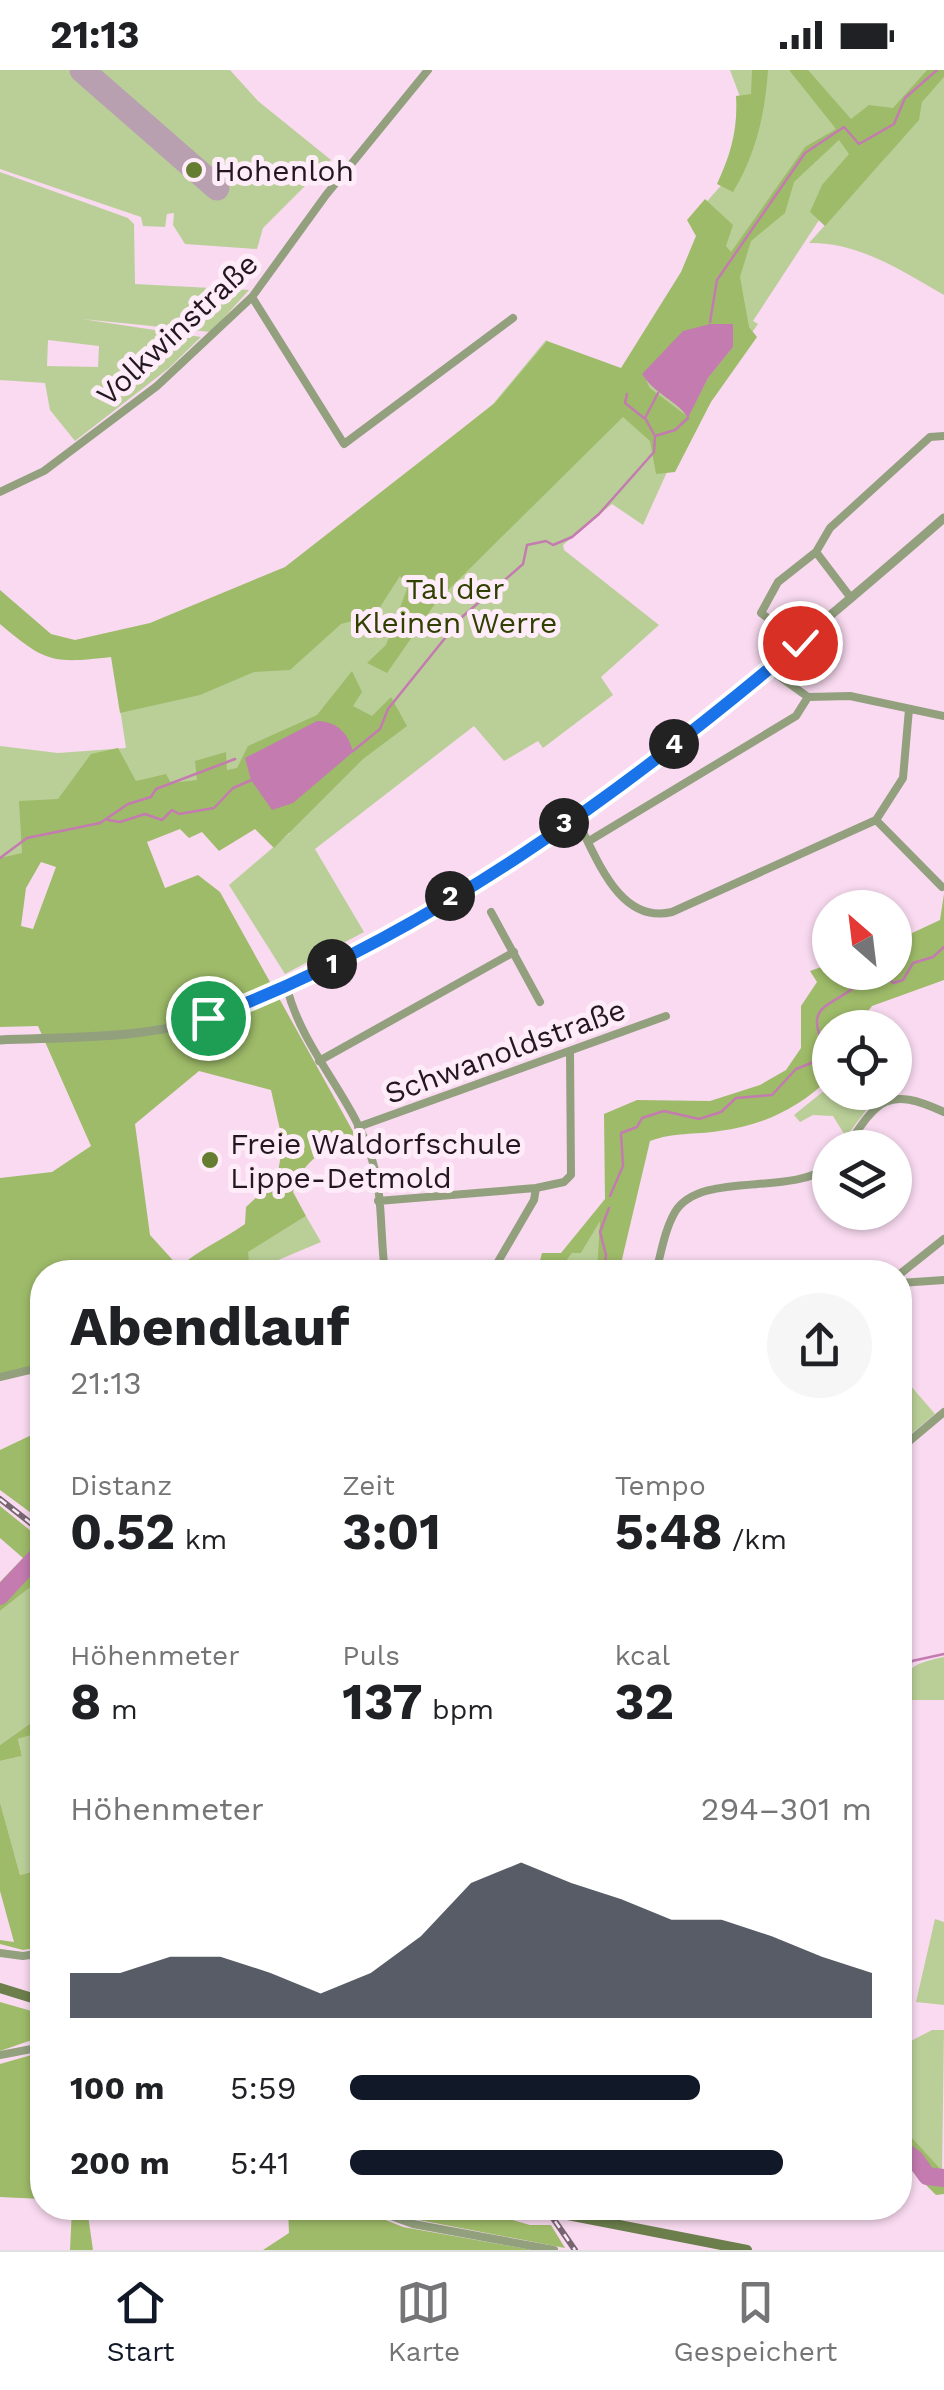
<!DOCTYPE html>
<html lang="de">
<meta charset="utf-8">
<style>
:root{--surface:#fff;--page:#f6f6f6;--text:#202124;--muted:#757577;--line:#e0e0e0;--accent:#111827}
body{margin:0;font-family:"Work Sans",sans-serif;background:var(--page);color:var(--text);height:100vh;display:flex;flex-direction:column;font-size:38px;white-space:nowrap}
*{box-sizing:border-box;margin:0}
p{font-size:32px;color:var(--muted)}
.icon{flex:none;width:55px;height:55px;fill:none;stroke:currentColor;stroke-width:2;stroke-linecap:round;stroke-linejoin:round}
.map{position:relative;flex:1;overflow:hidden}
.drawer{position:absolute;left:30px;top:1190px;width:882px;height:960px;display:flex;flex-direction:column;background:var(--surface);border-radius:40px;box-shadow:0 2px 8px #0004}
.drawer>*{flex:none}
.needle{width:65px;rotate:332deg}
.controls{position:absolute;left:812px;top:820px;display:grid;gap:20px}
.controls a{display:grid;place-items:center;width:100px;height:100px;border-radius:50%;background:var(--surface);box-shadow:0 2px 8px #0004;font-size:50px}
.pin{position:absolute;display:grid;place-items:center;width:85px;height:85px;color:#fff;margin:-42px;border:5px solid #fff;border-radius:50%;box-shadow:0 2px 10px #0007}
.km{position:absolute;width:50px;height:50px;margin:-25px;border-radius:50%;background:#222;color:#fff;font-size:28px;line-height:50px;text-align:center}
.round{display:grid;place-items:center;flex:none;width:105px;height:105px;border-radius:52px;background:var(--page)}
.overview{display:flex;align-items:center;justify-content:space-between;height:170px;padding:0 40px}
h1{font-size:55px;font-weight:700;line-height:75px}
.figures{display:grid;grid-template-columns:repeat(3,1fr);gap:15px;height:170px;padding:10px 40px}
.figures div{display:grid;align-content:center}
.figures b{font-size:50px;font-weight:700}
.figures small{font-size:28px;font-weight:400}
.figures p{font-size:28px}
.chart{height:280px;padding:20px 40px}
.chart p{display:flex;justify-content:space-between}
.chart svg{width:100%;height:180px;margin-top:10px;fill:var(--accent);opacity:.7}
ul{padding:0 40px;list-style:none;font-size:32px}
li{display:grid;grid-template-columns:160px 120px 1fr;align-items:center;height:75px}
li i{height:25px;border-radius:12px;background:var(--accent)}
.status{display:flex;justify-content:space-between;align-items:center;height:70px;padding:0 50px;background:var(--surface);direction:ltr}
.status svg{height:28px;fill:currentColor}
.menu{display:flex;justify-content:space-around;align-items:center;height:140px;border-top:2px solid var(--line);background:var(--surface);font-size:28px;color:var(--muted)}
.menu a{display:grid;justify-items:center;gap:5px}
.menu .active{color:var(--accent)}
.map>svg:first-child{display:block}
.green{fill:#bacf98;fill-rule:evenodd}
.forest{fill:#9ebb69;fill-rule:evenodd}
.water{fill:#c37bb0}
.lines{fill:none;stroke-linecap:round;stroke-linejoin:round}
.stream{stroke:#c37bb0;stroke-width:2.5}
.river{stroke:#c37bb0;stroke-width:18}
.taxiway{stroke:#b8a0b1;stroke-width:25}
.minor{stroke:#92a07e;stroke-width:8}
.tertiary{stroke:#92a07e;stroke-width:9}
.secondary{stroke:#6b7e4b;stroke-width:10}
.rail-casing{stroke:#776572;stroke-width:6}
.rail{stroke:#ffecf9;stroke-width:2.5;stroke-dasharray:8;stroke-linecap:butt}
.route-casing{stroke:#fff;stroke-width:20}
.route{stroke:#1a73e8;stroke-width:12}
.poi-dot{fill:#647d31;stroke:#ffecf9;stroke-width:4}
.labels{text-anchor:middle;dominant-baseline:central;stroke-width:10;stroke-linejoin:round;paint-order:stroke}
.poi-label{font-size:30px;fill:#231820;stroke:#ffecf9;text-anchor:start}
.street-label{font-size:30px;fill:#231820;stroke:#ffecf9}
.park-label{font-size:30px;fill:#2f4001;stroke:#ffecf9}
</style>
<div class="status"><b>21:13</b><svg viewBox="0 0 49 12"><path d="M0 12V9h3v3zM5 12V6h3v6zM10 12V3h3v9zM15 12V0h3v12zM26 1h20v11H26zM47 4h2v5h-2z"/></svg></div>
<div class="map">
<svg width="944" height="2180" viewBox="0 0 944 2180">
<rect width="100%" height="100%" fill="#f9daf0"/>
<!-- green -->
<path class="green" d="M0 0H230L258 31 331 90 263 158 257 179 185 174 173 155 174 143 167 144 165 157 143 156 141 147 0 99Z
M730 0H933L941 10 944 7V225C902 201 859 172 809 173L888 85 823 144 753 251 758 254 691 349 643 455 612 434 563 475 564 480 659 555 601 607 613 625 543 678 538 671 504 691 474 656 315 779 364 862 285 904 229 815 290 763 205 749 22 776V783L0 808V676L58 683 126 678 113 593 225 538 367 452 376 428 493 334 546 270 589 302 620 305 694 219 702 137 725 111 749 51Z
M0 102 128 148 134 154 135 214 249 220 211 262 82 249 201 267 169 298 75 371 50 340 45 313 0 310ZM48 270 99 276 98 297 47 296Z
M830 1016V1022L892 1023 873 1031 846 1067 833 1046 813 1045 800 1052 794 1045Z
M306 1146 321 1172 250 1202 247 1182Z
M602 1146 597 1202H558L572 1183H581Z
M904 1308 935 1344 911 1364 900 1351Z
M42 1508V1645L0 1675V1541Z
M944 1587V1630H900C900 1598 915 1593 944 1587Z
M42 1662V1799L20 1805 0 1732V1691L22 1686 18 1669Z
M935 1849 944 1852V1935L916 1932Z
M932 1960H944L942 2103 900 2056V1995L907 1973Z"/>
<!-- forest -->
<path class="forest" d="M752 0H768C765 44 756 84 733 122L717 114C731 84 738 59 736 26L751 24Z
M789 0H808L851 49 869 35 893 38 927 0H944V7L922 32 919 50 825 156 810 142 822 115 849 84 839 70 794 112 785 143 751 171 740 207 749 257 757 267 711 332 675 402 656 404 650 371 623 347 437 531 387 603 367 593 386 575 407 519 400 506 375 545 341 554 290 600 254 602 200 625 120 643 111 587C52 594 45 592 0 554V520L51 564 75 570 150 553 285 497 495 333 547 271 621 298 681 202 696 166 687 150 705 129 733 155 726 176 731 182 805 77 836 59ZM733 277 708 308 688 347 650 318 643 304Z
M352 601 362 622 353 636 372 646 391 627 407 656 363 689 274 778 255 759 219 781 202 762 189 768 180 759 147 772 165 818 198 805 220 822 355 1065C325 1081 303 1088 293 1122L306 1146 248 1182 250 1202H42V1295L0 1304V1108L52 1102 91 1076 38 956 0 957V788L22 783 19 731 58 729 91 684 118 678 136 711 166 704 171 713 197 710 195 691 226 682 227 700 237 698 248 676 317 645ZM41 792 56 797 33 859 21 856 26 818ZM199 1001 271 1020 283 1073 277 1108 246 1137 245 1154C222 1170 200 1179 179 1197L150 1165 135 1054Z
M944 824V910L872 936 856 957 830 958V1008C797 1039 764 1055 719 1061 694 1065 674 1062 650 1071L619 1202H597L600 1151 581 1183H572L558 1202H537L542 1183H561L605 1129 604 1044 637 1030 710 1031 760 1015 786 1000 801 978V936L817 912 810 901 830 894V902H895V871L940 850Z
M42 1360V1451L0 1420V1380Z
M0 1436 42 1470V1508L0 1541V1512L23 1488 0 1468Z
M42 1645V1662L18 1669 22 1686 0 1691V1675Z
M0 1732 20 1805 42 1799V1877L23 1880 0 1874V1870L14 1872 0 1821Z
M0 1932 42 1944V1971H29L0 1981Z
M42 1982V2129L0 2127V1994Z
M900 2055 944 2103V2124L936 2125 900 2089Z
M72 2138H87L93 2180H70Z
M288 2138H356L403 2157 533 2180H263L289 2163Z
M385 2138H471L530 2155H551L565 2178 419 2150Z"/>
<!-- water -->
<path class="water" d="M710 254H733V277L708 308 688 348C678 331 654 324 642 304L683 261Z
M317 651C337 652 348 662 353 682L293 733 272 740 251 710 245 688Z"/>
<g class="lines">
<!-- stream -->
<path class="stream" d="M710 252 717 210 805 83 844 57 859 74 894 54 905 28 937 0
M627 324 625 333 644 348
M655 366 675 360 688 348
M353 681 380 659 388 639 462 547 523 494 527 475 546 471 553 475 572 467 599 444 654 382 655 366 645 348 658 323
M108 750 120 752 145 744 162 750 172 740 179 744 214 738 233 718 254 709
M0 788 27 768 100 753 128 734 151 727 156 719 235 689
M884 902 893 913 903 910 913 893 933 887 944 877
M610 1126 623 1096 621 1063 637 1057 642 1048 664 1041 699 1049 721 1042 736 1028 772 1025 796 999 814 992 826 980C798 926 841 941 868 902
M604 1202 606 1185 600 1162 609 1138
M900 1609 912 1591 944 1584"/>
<!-- river -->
<path class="river" d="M0 1526 39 1484
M900 2078 915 2089 927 2106 944 2108"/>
<!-- taxiway -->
<path class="taxiway" d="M82 0 217 118"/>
<!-- minor -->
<path class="minor" d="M252 227 344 374 513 248
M0 422 44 401 157 316 252 227 326 125 428 0
M816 482 851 528
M793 567 761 543 778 512 816 482 830 458 930 367 944 366
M769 599 808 627 850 626 944 646
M575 746C596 785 618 855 672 842L876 750 903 708 909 639
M876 750 942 817
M589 771 796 646 808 627
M491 842 540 932
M287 918C303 982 356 1030 373 1093 383 1127 380 1167 385 1202
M319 991 514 882
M358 1057 666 946
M846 1078C878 1029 887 1016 944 1042
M378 1131 536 1118
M492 1202 534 1130 536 1118 564 1112 571 1105 570 982
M656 1202C661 1183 665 1159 675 1142 701 1100 790 1127 830 1096
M900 1204 944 1169
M900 1213 944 1210
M0 1307 42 1297
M900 1379 944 1342
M0 1883 23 1886 42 1883
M0 1985 42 1977
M369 2138 413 2154 554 2180
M611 2154 614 2138"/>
<!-- tertiary -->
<path class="tertiary" d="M0 970C65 967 133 969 195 952 269 932 334 892 400 855 599 741 772 598 944 448"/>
<!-- secondary -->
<path class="secondary" d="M0 1918 42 1931
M532 2138 747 2180"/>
<defs>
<path id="rail" d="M0 1429 42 1462
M546 2138 575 2180"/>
</defs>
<!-- rail casing -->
<use href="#rail" class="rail-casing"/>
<!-- rail -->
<use href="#rail" class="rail"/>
</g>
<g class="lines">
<defs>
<path id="route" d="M208 948C426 867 624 722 800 573"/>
</defs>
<!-- route casing -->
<use href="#route" class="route-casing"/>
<!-- route -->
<use href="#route" class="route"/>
</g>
<!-- markers -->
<g class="poi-dot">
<circle cx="194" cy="100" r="10"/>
<circle cx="210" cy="1090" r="10"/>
</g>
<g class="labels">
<!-- poi labels -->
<g class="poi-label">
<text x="214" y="100">Hohenloh</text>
<text x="230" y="1073">Freie Waldorfschule<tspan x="230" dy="34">Lippe-Detmold</tspan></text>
</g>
<!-- street labels -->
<g class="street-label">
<text transform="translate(177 259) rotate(-43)">Volkwinstraße</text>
<text transform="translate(505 981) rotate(-20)">Schwanoldstraße</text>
</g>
<!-- park labels -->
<g class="park-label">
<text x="455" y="518">Tal der<tspan x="455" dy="34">Kleinen Werre</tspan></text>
</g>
</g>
</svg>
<div class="controls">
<a><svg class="needle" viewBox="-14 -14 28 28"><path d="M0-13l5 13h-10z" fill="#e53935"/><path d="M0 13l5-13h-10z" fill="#757577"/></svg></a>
<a><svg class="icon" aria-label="locate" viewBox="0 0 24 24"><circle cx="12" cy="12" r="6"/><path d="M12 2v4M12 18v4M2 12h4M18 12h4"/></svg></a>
<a><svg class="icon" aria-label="layers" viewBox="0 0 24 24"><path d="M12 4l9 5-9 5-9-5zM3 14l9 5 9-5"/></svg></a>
</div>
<div class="pin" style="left:208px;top:948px;background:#1e9e55"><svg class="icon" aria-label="arrive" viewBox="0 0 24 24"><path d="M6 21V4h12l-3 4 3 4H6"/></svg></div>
<div class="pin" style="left:800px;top:573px;background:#d93025"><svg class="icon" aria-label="check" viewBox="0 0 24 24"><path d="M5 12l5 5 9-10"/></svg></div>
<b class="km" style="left:332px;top:894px">1</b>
<b class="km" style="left:450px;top:826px">2</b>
<b class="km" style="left:564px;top:753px">3</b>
<b class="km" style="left:674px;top:674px">4</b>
<section class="drawer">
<div class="overview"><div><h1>Abendlauf</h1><p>21:13</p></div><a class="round"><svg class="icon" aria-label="share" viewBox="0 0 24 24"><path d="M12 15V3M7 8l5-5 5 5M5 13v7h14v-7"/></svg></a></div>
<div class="figures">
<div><p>Distanz</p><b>0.52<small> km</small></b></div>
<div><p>Zeit</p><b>3:01</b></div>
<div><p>Tempo</p><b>5:48<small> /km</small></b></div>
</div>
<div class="figures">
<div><p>Höhenmeter</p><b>8<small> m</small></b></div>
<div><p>Puls</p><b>137<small> bpm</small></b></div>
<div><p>kcal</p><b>32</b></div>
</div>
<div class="chart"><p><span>Höhenmeter</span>294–301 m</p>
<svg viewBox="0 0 160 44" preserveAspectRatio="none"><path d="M0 44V33L10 33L20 29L30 29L40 33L50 38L60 33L70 24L80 11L90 6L100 11L110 15L120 20L130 20L140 24L150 29L160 33V44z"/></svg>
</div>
<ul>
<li><b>100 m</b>5:59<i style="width:67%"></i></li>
<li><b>200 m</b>5:41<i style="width:83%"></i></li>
</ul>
</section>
</div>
<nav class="menu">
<a class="active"><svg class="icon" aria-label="home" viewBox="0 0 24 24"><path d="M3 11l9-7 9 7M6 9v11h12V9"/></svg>Start</a>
<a><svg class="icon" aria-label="map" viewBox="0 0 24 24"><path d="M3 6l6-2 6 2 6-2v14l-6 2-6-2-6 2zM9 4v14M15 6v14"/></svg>Karte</a>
<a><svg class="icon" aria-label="saved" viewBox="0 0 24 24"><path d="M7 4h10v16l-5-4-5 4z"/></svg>Gespeichert</a>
</nav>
